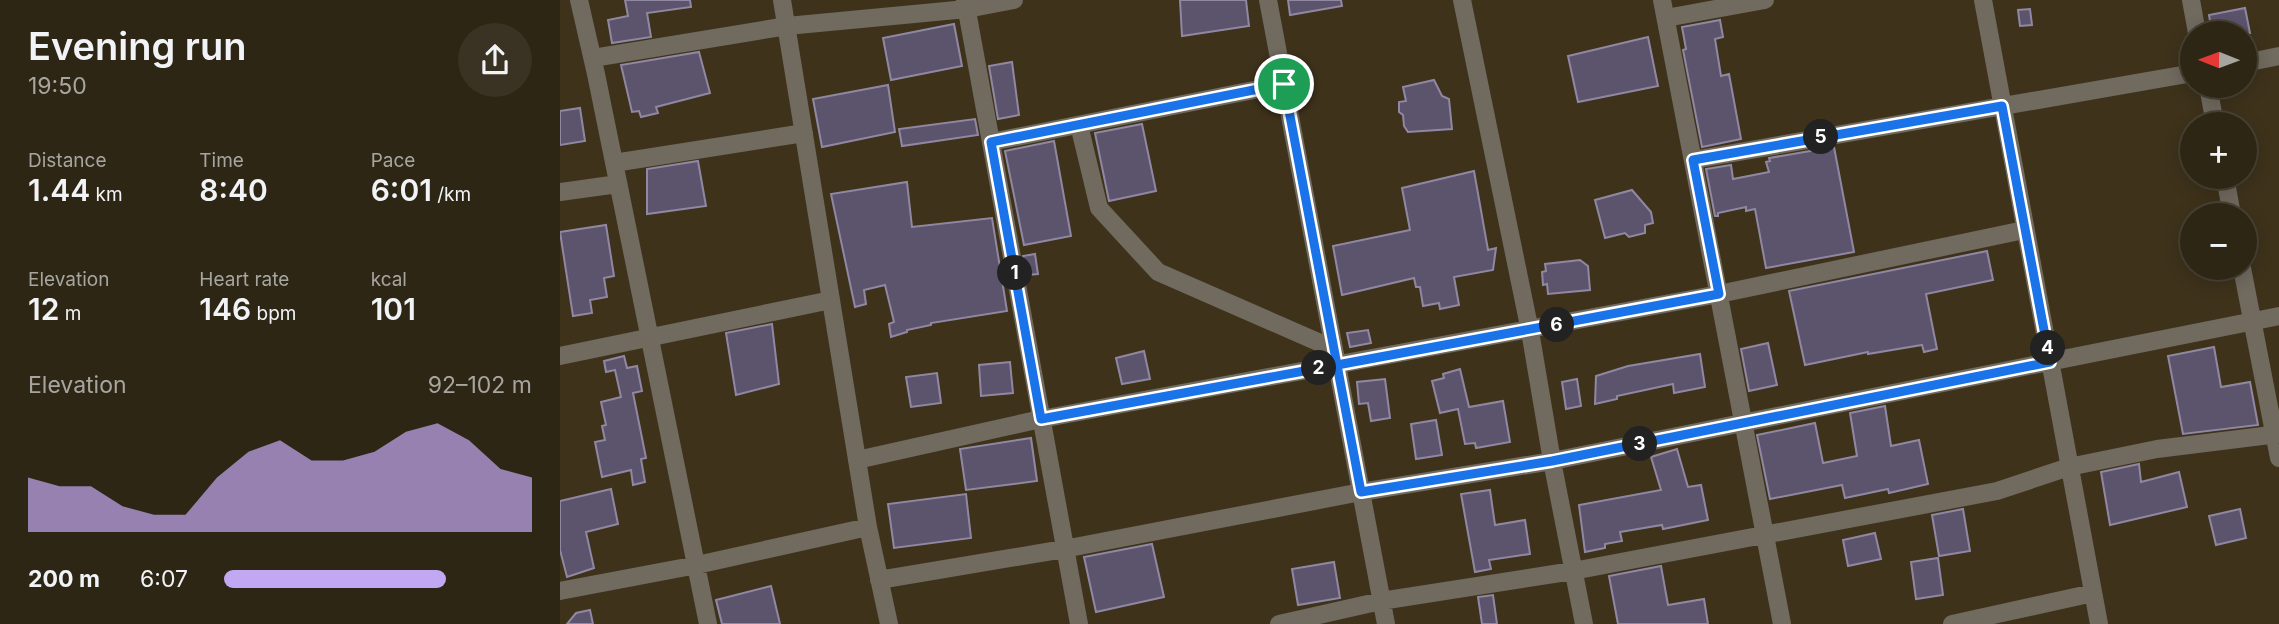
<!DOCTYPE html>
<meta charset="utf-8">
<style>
:root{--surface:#2e2614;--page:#3a3222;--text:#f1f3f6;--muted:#a7a5a0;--line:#494334;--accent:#c2a8f3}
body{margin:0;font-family:Inter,sans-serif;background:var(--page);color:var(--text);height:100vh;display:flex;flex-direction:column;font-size:26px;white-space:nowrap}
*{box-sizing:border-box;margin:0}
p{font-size:23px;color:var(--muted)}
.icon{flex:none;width:38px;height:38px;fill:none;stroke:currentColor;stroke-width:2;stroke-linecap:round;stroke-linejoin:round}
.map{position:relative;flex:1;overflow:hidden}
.side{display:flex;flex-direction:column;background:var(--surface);width:560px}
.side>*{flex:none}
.needle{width:46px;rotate:271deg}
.buttons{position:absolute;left:1620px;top:21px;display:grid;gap:14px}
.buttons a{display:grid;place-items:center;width:77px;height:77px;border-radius:50%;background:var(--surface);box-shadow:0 4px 18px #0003,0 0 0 2px var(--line);font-size:35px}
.pin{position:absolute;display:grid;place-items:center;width:60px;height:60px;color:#fff;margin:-30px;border:4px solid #fff;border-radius:50%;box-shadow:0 2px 7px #0007}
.km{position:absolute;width:35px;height:35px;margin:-18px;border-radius:50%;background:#222;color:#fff;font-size:19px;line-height:35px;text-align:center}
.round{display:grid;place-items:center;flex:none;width:74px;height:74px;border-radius:37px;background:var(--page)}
.summary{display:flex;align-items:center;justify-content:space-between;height:119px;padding:0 28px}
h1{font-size:38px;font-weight:600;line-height:52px}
.metrics{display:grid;grid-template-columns:repeat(3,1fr);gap:10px;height:119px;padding:7px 28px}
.metrics div{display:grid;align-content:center}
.metrics b{font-size:30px;font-weight:600}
.metrics small{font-size:19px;font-weight:400}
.metrics p{font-size:19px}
.chart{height:196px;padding:14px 28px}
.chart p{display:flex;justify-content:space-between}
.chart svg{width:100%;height:126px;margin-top:7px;fill:var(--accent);opacity:.7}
ul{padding:0 28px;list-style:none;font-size:23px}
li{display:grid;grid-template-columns:112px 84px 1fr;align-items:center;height:52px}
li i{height:18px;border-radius:9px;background:var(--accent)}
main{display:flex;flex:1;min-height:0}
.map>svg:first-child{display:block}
.building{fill:#5c546d;stroke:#9088a2;stroke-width:2}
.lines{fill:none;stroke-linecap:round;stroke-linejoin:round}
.minor{stroke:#706a5f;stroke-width:18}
.route-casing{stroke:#fff;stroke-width:14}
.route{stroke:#1a73e8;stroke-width:9}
</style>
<main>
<section class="side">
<div class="summary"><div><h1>Evening run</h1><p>19:50</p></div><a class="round"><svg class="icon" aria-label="share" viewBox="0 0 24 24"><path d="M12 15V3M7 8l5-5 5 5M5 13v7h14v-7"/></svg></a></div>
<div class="metrics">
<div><p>Distance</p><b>1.44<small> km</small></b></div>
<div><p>Time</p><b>8:40</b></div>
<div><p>Pace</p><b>6:01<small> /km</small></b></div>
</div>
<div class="metrics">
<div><p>Elevation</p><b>12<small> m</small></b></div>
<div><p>Heart rate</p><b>146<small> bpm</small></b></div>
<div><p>kcal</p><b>101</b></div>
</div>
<div class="chart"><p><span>Elevation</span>92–102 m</p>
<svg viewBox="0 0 160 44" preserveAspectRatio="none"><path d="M0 44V25L10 28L20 28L30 35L40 38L50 38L60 25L70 16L80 12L90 19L100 19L110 16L120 9L130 6L140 12L150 22L160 25V44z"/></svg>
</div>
<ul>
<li><b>200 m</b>6:07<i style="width:72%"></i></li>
</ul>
</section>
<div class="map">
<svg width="1719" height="624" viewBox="0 0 1719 624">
<rect width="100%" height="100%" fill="#3e321b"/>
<!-- building -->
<path class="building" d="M65 0H130L131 7 87 13 91 37 52 43 48 20 68 16Z
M620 0H686L689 26 622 36Z
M728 0H781L782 6 730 15Z
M1685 8 1690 33H1652L1649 15Z
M1470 9 1472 25 1460 26 1458 10Z
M1160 20 1163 37 1155 39 1161 76 1169 74 1181 139 1142 147 1123 50 1126 49 1122 27Z
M394 24 402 66 331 80 323 38Z
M1088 37 1098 86 1018 102 1008 56Z
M139 52 150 93 96 107 98 113 81 117 79 111 72 112 61 65Z
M452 62 459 115 438 119 429 66Z
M874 80 882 96 889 99 892 129 848 132 844 126 843 115 839 112V102L846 101 843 87Z
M328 85 335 132 262 147 253 99Z
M20 108 25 141 0 145V111Z
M415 119 418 135 342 146 339 129Z
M582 124 596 191 549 201 535 133Z
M494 141 511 236 464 245 445 151Z
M1274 147 1294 252 1206 268 1195 209 1186 211V207L1158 213V216H1155L1146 169 1171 165 1173 179 1209 172 1206 162 1210 161 1209 158Z
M138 161 146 206 87 214V169Z
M914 171 928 250 936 248 933 270 894 277 899 305 880 309 879 303 863 306 860 287H856L854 278 782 295 773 246 850 230 842 188Z
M347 182 352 227 432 218 447 311 371 323V325L347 330V332L331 337 329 324 334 322 325 285 304 290 306 304 295 307 271 194Z
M1072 190 1091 212 1093 223 1085 225V233L1069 237 1065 233 1045 238 1035 200Z
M46 225 54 276 44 278 47 297 30 300 32 313 13 316 0 232Z
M1427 251 1433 280 1366 294 1377 349 1364 352 1362 345 1308 354V352L1245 365 1229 291Z
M475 254 478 274 467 275 463 256Z
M1020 260 1028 266 1030 290 988 294 987 284 983 285 982 272 986 271 985 264Z
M212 324 219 384 176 395 166 333Z
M808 330 811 343 790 347 787 333Z
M1208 343 1217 385 1189 391 1181 349Z
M1654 347 1661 387 1690 382 1698 425 1623 434 1608 356Z
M584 351 590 379 562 384 556 358Z
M1140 354 1145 387 1114 393 1113 384 1057 396V399L1035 404 1036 376 1068 366Z
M64 356 67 368 77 366 82 391 73 393 86 458 81 459 85 482 73 485 71 470 42 477 35 442 45 440 42 426 46 425 41 402 61 397 55 370 46 372 44 361Z
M450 362 453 393 421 396 419 365Z
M900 369 909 407 943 401 950 442 916 448 915 443 905 444 898 409 880 413 872 381 884 378 883 374Z
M377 373 381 403 351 407 346 377Z
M825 379 830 418 811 421 808 403 799 404 797 382Z
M1017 379 1021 406 1006 409 1002 382Z
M1325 406 1331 446 1359 440 1368 484 1329 493 1328 489 1285 498 1282 485 1210 499 1197 435 1255 423 1263 463 1297 456 1290 413Z
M876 420 882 455 856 459 851 424Z
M471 438 477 481 406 490 400 449Z
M1117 449 1128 487 1141 485 1148 520 1103 529 1102 525 1060 532 1062 541 1045 544V548L1025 552 1019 505 1101 490 1091 457Z
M1579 464 1581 482 1619 472 1627 507 1550 525 1541 472Z
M51 489 58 524 26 532 34 568 7 577 0 550V501Z
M930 490 935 525 965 520 970 554 929 560 931 569 915 572 901 494Z
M406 494 411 538 334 548 328 504Z
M1403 509 1410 551 1379 556 1372 515Z
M1680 509 1686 538 1656 545 1649 516Z
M1315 533 1321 559 1288 566 1283 540Z
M592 544 604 597 536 612 524 557Z
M1378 558 1383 595 1356 599 1351 562Z
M774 562 780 598 738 605 732 569Z
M1101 566 1108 605 1144 599 1148 624H1058L1049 576Z
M211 586 220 624H162L156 600Z
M933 595 937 624H922L918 597Z
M30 610 33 624H7L16 613Z"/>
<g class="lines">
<!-- minor -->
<path class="minor" d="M19 0 36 74 148 624
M222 0 308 527 329 624
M405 0 519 624
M708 0 826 624
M902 0 970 331 992 461 1024 624
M1102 0 1222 624
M1423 0 1539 624
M1631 0 1637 33
M1106 18 1205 0
M33 58 227 26 407 9 454 0
M1685 63 1719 56
M1648 86 1655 124
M519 125 539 208 598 272 774 349
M431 142 724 84
M1133 160 1633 73
M54 163 244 133
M1665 177 1672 215
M0 192 58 184
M1682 268 1719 458
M0 356 271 300
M297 460 481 419 1159 294 1464 230
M319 580 504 549 801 492 992 461 1719 316
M0 591 137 565 308 527
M719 624 821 601 1013 571 1437 491 1509 467 1597 449 1719 434
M1392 624 1533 593"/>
</g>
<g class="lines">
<defs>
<path id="route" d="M724 84 431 142 481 419 777 365 801 492 992 461 1490 362 1442 106 1133 160 1159 294 777 365 724 84"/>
</defs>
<!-- route casing -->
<use href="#route" class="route-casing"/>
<!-- route -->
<use href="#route" class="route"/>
</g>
</svg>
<div class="buttons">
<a><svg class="needle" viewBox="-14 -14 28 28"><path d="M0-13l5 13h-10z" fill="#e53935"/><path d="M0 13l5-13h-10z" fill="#a7a5a0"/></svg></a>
<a>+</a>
<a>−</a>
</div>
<div class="pin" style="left:724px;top:84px;background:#1e9e55"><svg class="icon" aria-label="arrive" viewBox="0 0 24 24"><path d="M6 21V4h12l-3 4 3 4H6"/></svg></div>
<b class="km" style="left:455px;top:273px">1</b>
<b class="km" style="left:759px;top:368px">2</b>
<b class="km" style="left:1080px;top:444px">3</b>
<b class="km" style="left:1488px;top:348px">4</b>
<b class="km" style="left:1261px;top:137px">5</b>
<b class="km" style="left:997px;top:325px">6</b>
</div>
</main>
